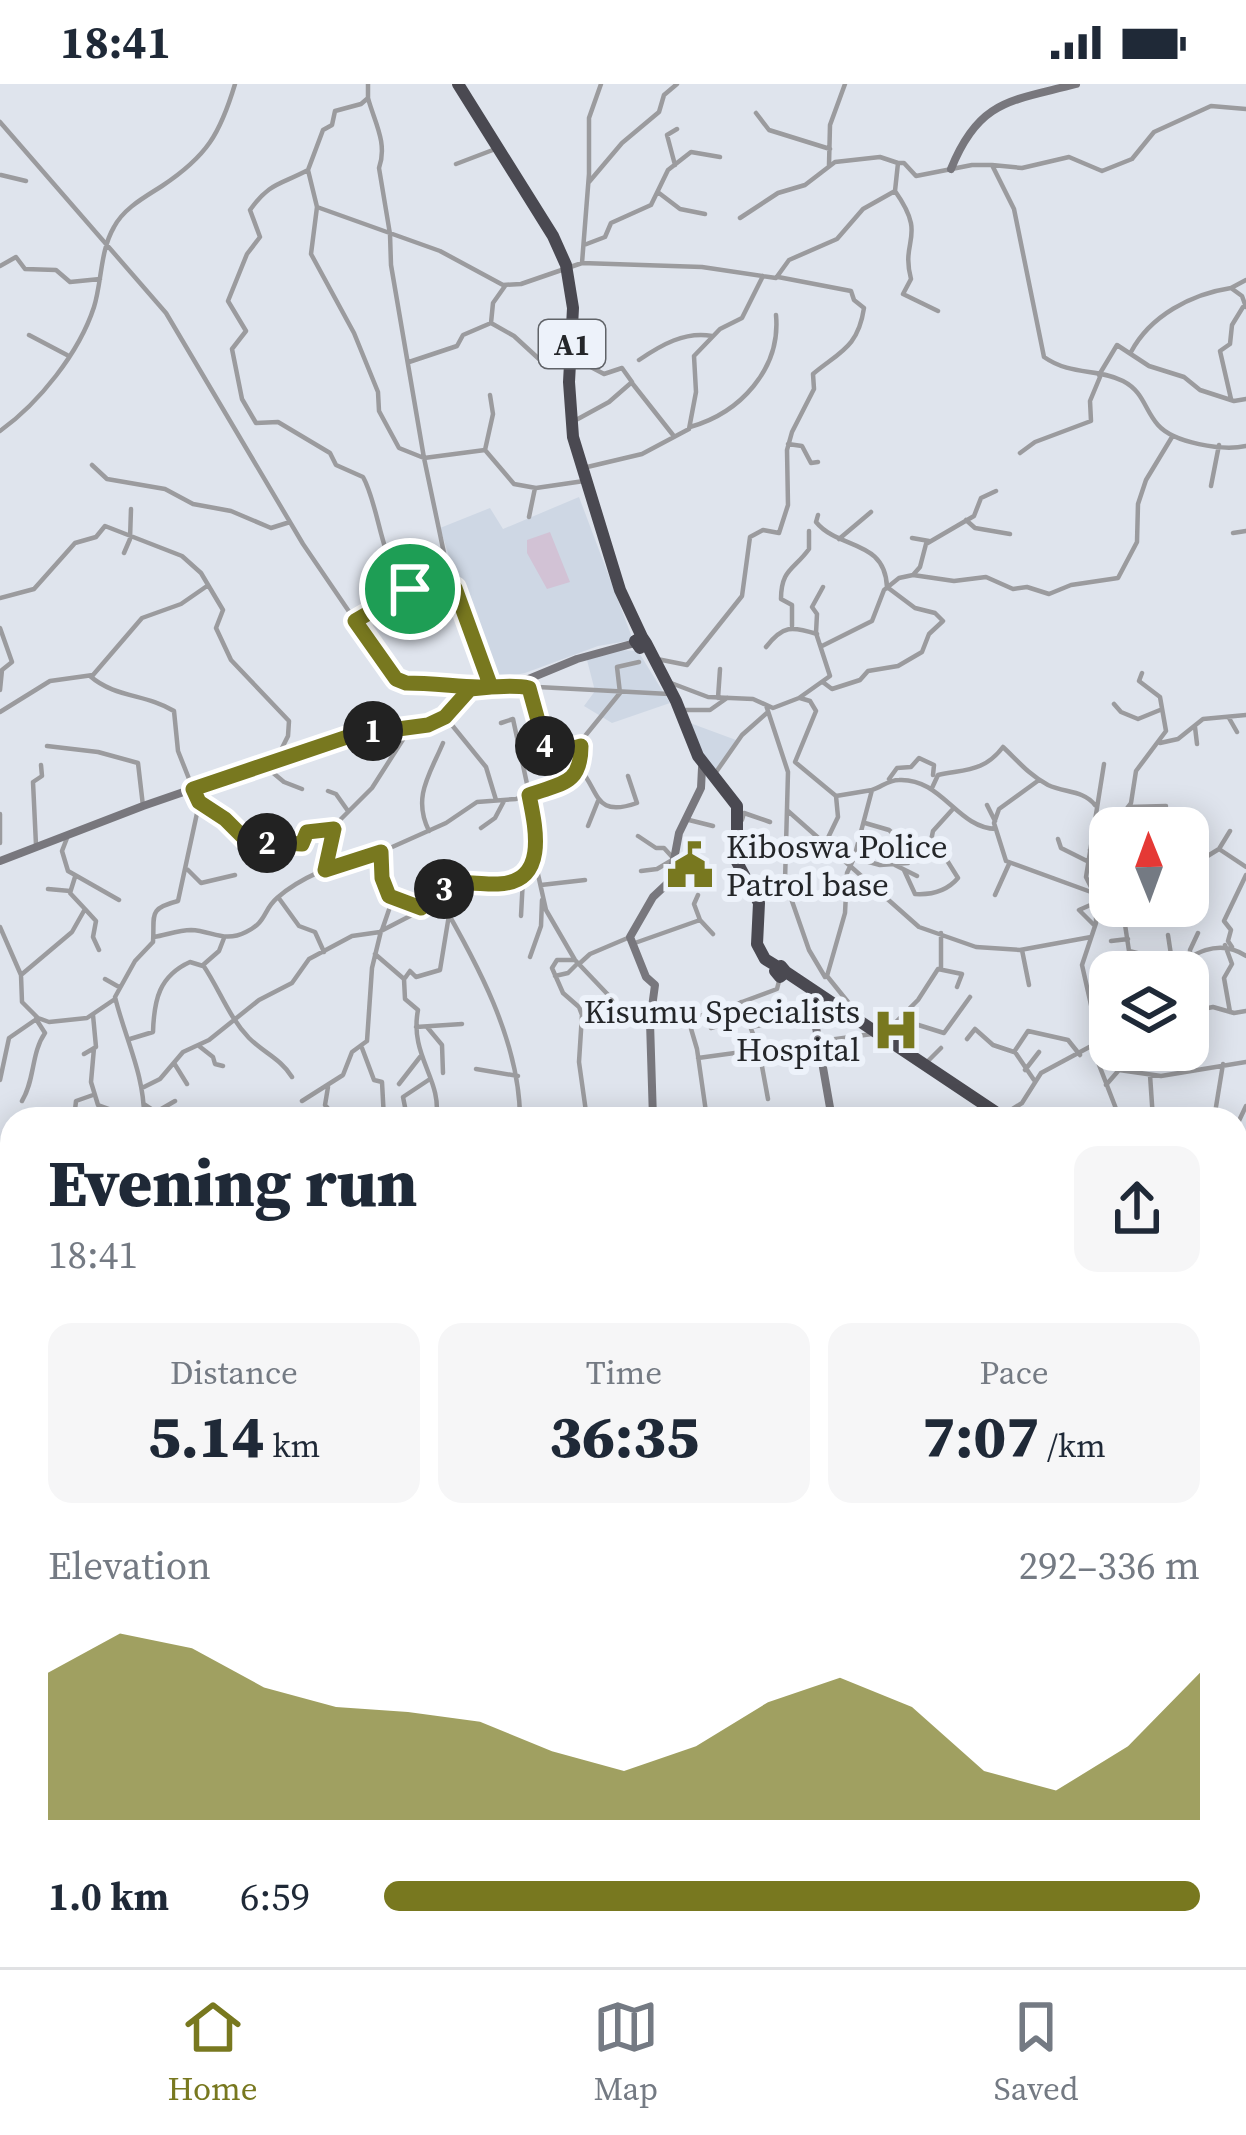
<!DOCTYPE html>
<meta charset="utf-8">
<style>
:root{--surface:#fff;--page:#f6f6f7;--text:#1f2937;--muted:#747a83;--line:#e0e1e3;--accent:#78781f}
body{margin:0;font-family:"Source Serif 4",serif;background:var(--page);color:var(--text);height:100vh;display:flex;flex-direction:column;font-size:45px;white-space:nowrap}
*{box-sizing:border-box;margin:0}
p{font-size:39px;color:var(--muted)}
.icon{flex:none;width:66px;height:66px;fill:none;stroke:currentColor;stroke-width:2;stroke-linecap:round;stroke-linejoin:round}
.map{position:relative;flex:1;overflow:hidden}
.drawer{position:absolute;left:0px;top:1023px;width:1248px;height:861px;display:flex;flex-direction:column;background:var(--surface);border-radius:36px 36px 0 0;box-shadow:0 6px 30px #0003}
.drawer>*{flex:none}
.needle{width:78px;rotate:359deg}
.fabs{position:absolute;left:1089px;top:723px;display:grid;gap:24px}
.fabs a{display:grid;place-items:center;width:120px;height:120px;border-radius:24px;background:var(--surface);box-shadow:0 6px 30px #0003;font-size:60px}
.pin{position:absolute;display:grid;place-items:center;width:102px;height:102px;color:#fff;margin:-51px;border:6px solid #fff;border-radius:50%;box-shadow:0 3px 12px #0007}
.km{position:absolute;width:60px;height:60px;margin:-30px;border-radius:50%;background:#222;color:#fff;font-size:33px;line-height:60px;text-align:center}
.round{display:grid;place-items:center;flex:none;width:126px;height:126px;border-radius:24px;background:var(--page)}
.summary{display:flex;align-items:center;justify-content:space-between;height:204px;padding:0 48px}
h1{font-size:66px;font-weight:800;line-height:90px}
.figures{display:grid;grid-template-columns:repeat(3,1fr);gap:18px;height:204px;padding:12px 48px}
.figures div{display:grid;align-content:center;border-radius:24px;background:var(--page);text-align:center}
.figures b{font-size:60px;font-weight:800}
.figures small{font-size:33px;font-weight:400}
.figures p{font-size:33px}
.chart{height:336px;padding:24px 48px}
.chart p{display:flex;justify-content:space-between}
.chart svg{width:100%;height:216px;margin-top:12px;fill:var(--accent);opacity:.7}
ul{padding:0 48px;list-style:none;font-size:39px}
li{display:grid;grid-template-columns:192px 144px 1fr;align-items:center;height:90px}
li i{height:30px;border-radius:15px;background:var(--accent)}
.status{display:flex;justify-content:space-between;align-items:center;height:84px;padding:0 60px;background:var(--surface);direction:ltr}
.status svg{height:33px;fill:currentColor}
.dock{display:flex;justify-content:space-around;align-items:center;height:168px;border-top:3px solid var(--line);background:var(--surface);font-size:33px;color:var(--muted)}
.dock a{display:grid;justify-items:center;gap:6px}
.dock .current{color:var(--accent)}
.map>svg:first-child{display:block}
.built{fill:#ced7e4}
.green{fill:#d2c2d5}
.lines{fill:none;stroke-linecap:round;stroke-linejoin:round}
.street{stroke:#9b9b9e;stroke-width:4.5}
.secondary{stroke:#78777d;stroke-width:8}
.highway{stroke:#4a4951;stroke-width:12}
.route-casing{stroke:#fff;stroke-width:24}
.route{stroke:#78781f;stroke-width:15}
.labels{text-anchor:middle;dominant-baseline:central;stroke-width:12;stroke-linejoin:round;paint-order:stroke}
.shield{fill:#edf2fa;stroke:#606368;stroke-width:3}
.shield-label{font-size:30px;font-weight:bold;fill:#242629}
.poi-label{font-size:33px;fill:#242629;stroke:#edf2fa;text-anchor:start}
</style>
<div class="status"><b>18:41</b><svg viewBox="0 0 49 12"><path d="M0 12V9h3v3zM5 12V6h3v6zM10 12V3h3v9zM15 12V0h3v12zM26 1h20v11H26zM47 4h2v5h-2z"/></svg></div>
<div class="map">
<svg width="1246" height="1883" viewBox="0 0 1246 1883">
<rect width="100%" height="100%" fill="#dfe4ed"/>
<!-- built -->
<path class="built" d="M579 413 633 556 598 562 525 589 489 596 440 444 490 424 503 445Z
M620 566 638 567 670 619 612 639 584 622 595 607 587 576Z
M690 639 736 656 716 688 700 666Z"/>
<!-- green -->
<path class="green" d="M550 448 570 498 547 505 527 469V456Z
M0 1440 12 1450V1593L0 1576Z"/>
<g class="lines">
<!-- street -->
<path class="street" d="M368 0V14L361 20 335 27 332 41 323 46 308 86 317 123 440 167 503 201 521 200 582 179 702 183 776 194 789 176 837 155 863 125 895 107 898 79H904L916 92 972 81H992L1014 125 1044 273C1071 292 1098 284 1123 297 1144 308 1144 325 1158 341 1174 359 1222 367 1246 362
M368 14C374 37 388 59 379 84L390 150 391 181 424 374 485 366 514 400 536 404 584 397
M756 29 769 46 830 65
M0 38 166 229 303 460 393 592 405 599 473 603
M456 80 498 64
M675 81 667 51 677 45
M829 81 830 41 845 0
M992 81 1022 84 1069 73 1102 87 1132 75 1154 48 1211 22 1246 25
M308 86C280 101 270 98 250 126L260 153 247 170 228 217 246 247 232 265 242 315 256 339 278 338 330 369 336 381 363 393C386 433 380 538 455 504
M1 91 26 97
M589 98 622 59 659 28 664 11 677 0
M895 107C928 154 900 154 911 195L903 210 938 227
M659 109 680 125 705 130
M317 123 311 170 354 249 378 308 379 327 399 364 424 374 445 474 491 602
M740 134 778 109 805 101 835 78 880 73 898 79
M584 161 605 153 611 139 651 121 668 86 691 68 720 73
M582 179 589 90V34L601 0
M0 182 16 173 25 185 56 186 70 198 100 195
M1231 204 1246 196
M491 239 514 252 539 275
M29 251 67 271
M1131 268C1150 232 1191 210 1231 204L1242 212 1246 223
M570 272 604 290 622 284 632 298 609 318 576 336
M639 276C661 261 685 247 712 252
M409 278 457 262 463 251 491 239 493 219 505 202
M1099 291 1117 261 1149 282 1184 293 1200 306 1234 317 1246 315
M632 299 673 351
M1231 315 1220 267 1230 260 1232 241 1243 223
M690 343C740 329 781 285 776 231
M0 347C39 319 79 269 94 223 102 197 100 167 114 143 124 124 145 113 162 102 207 72 220 50 235 0
M788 360 802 362 811 379 818 378
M485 366 493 330 490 311
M1020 369 1035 358 1091 337 1090 317 1100 293
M92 381 107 395 165 405 193 420 231 427 271 444 290 438
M583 384 642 370 689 345 696 308 694 272 720 245 742 234 763 192
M1211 402 1219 361
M818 431 816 438C839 466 885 455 887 503L915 524 935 529 943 537 929 550 922 568 898 582 868 587 860 596 832 605 824 599
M529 433 535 404
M966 436 975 444 1010 450
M1233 449 1246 447
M912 454 929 457
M839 455 871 428
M124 469 130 455 131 425
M913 491 920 483 926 460 974 432 981 414 996 407
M0 514 34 505 75 459 96 453 105 442 182 472 201 489 223 526 216 544 231 576 289 637 288 652 277 674
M355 537 410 505
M792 542V521L781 515C781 485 794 486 809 465V447
M0 544 12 578 2 586 0 606
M822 562 872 537 884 506 899 494 913 491 954 497 986 493 1013 505 1027 503 1049 510 1071 501 1118 494 1137 458 1138 420 1146 396 1172 353
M766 563C783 541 792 542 817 550
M657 575 687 581 742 512 750 453 763 446 779 449 788 421 787 366 792 348 814 305 813 290C839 268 858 264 864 224L854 216 851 207 778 193
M90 592C115 614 147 610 174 627L178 667 199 720 178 817C147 825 155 831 153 858L135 877 115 913C125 954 145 992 144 1035
M671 599 708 613 753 615 773 624 799 614 830 592 816 549 817 530 812 523 823 503
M519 602 669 610
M529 605 545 662 567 666 581 662
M718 614 720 585
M800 614 810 617 816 627 795 678 836 712 872 706
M1114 620 1121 628 1138 635 1160 626
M766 621 788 688 785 797 809 866 825 893
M683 626H710L727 614
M0 628 50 597 93 591 142 534 181 520 207 502
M1229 634 1237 648
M447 635 486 683 496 716
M501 639 513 635 532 723 535 777 546 826 575 876 633 937C649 939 659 931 675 930 687 928 694 934 707 931L777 905 780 893
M1195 643 1197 660
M1160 659 1178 655 1203 635 1246 631
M47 662 98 668 138 679 143 722
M1104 680 1086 793 1096 813V839L1082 881 1096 943V973L1120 1035
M266 683 284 698 302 705
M580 685C600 708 594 734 637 719L628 692
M714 691 742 651 768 628
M889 695 897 684 911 683 919 674 934 681 933 691
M1039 696 999 725 994 739 1006 777 1091 808
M932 704 938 691C965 685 984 688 1003 663 1016 675 1029 691 1048 701 1065 709 1083 706 1095 721
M328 707 336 710 348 727
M202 720 225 735 234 748 247 757 302 760 306 748 334 745
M987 721 995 737
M1128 723 1166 722
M788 727 919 843 976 863 1020 866 1091 853
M0 730V759
M685 735 713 742
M742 736 744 729 770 738
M865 739 889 746 906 761 916 764
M588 742 598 717
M481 744 495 734 504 717
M1112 744 1131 719 1136 687 1166 647 1160 613 1139 597 1142 589
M1126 744 1134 741
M429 747C412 713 430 690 443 659
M638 752 656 764H664L674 775 657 785 641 787
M67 754 62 767 68 787 119 816
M1058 755 1061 764 1089 778
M825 760 838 733 836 712
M36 761 33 698 42 692 41 681
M1219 765 1246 783
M1090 766 1110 746
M854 774 880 781 908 779 914 765 929 766 933 747 952 726
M895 781 917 792
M326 784 336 740 372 704 411 643
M1188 784 1219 765 1230 747
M188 786 201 799 235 791
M904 786 915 810C932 811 947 807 958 794L943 770 929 766
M541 801 585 796
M48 805 70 807
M1188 809 1189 808
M437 810C476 877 520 957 520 1035
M995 811 1009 780
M278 813 299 842 315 848 324 868
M1096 813 1110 819
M392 816 421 824
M1110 822 1124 834 1129 867 1161 875 1169 887
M85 825 96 837 93 853 99 866
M521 832 523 794
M700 836 713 850
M1095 842 1079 826 1095 819
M0 843 21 891 22 918 38 934 49 938 87 934 115 915
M382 846 392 817 382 794 381 768 446 739 477 718 516 715 574 692 580 685 585 652 620 609 617 583 639 578
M1168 851 1173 884
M154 853C166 851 179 846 191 846 213 847 224 859 246 848 267 838 263 826 277 814 304 790 347 776 381 768
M224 854 219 867 203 881C220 906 228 932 249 954 264 969 281 975 292 993
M1111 857 1128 855
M632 860 700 836 694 820 698 811
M1225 861 1232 880 1224 894 1230 928
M1232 863 1228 857 1231 846 1224 837 1246 791
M1022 866 1029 901
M375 870 404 895 405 915 418 926C409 972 443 996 436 1035
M530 873 541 842 542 816
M1190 875V866L1198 849
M575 876H557L552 884 563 909 579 923 582 931 579 978 587 1035
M579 880 590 870 630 853
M941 883V849
M1168 888C1192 870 1218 853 1246 872
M21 891 72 848 85 825 70 809 75 793
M555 892 568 889 578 879
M405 894 410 887 416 893 440 886 449 831
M105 895 119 903
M741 918 759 966 768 1015
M856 928 827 892 845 829 847 789 854 774 872 706C882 703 888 696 899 696 942 694 957 744 996 745
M1188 928 1213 923 1234 929 1246 927
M687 931 697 965 707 1035
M707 931 711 944 721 941
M1095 936 1110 938
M416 943 462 940
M427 943 442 961 443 989
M751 943 816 932
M882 952 918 916 938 885 962 890 957 903
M130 955 153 948C154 916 159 892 190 878L203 882
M967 955 975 945 993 961 1014 968 1028 947 1068 956 1080 971
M894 960 912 939 944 949 970 913
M199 962 213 973 215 980 223 982
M94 964 91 998 98 1021 109 1025
M362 964 374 996 382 998 384 1035
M1015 968 1034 996
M84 970 96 963 93 931
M698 974 872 950
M174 979 187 1000
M925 980 941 964
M476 985 518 992
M1025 986 1039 968
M1150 991 1153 1035
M0 996 9 954 38 934
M399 1000 420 973
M1106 1001 1119 986 1161 992 1246 978
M328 1003 325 1021 337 1035
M142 1004 160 995 183 968 209 956 259 916 292 899 309 875 352 852 380 848
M22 1017C35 996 31 969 45 949L36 935
M302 1017 343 991 352 968 367 957 372 884 381 847 412 831 449 802 512 799 523 794 535 777
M144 1020 156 1028 175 1017
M405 1023 403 1013 430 995
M565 1031V1035
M1003 1031 1022 1019 1041 989 1095 960
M778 1033 809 1031 811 1035
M74 1035 76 1017 93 1011
M1214 1035 1223 980
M1236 1043 1246 1022
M1236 1144 1246 1136
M0 1204 3 1207
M0 1222 12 1217
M1236 1258 1246 1251
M1236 1262 1240 1289
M1236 1345 1246 1340
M1236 1373 1246 1364
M1236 1398 1246 1401
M1236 1408 1246 1410
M1236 1430 1246 1432
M1236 1446 1246 1447
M1236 1660 1246 1683
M1236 1724 1246 1754
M0 1766 12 1734
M1236 1774 1244 1772 1242 1759 1246 1757
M1236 1799 1246 1797
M0 1821H12
M1242 1823 1246 1849
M83 1872 96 1881
M188 1872V1883
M219 1872V1883
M229 1872 230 1883
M351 1872 353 1883
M383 1872 384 1883
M528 1872 530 1883
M581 1872 582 1883
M1019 1872 1020 1883
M1162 1872 1167 1883
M858 1875 880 1879 928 1875
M1179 1881 1196 1872
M929 1882 1014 1872
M95 1883 129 1878
M251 1883 269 1872
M312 1883V1872
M399 1883 400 1872
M428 1883H453
M491 1883 492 1872
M664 1883V1872
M747 1883V1872
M811 1883V1872
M1080 1883 1081 1877
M1101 1883 1135 1872"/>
<!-- secondary -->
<path class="secondary" d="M951 85C979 15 1012 17 1076 0
M0 777 143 722 326 659 367 648 428 641 445 633 473 603 514 601 577 575 635 559
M810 909 832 1035
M653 1035 650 938 655 901 646 893 630 853 653 813 670 797 679 749 701 704 702 684
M1236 1124 1246 1129
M1239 1302 1246 1331
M0 1723 12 1730
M0 1822 12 1834
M0 1871 3 1883
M48 1872 58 1883"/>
<!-- highway -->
<path class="highway" d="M458 0 553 152 566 181 573 224 569 298 573 353 620 506 642 553
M642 553 646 559 640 564 635 557Z
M646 559 676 617 698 672 737 722V778L759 819 757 860 765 875 778 883
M786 888 781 882 775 887 780 893 786 888 1006 1035
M1246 1293 1240 1292 1236 1298 1246 1301"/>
</g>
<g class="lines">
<defs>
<path id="route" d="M410 505 429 512 455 504 491 603 470 605 445 633 428 641 353 651 193 705 199 718 225 735 247 757 302 760 307 748 334 745 325 786 381 768 382 794 389 812 421 824C430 817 440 805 451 801 465 796 484 801 498 800 548 798 536 745 529 711 560 699 581 702 581 662L567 666 545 662 529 604C512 600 495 604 478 603 454 602 430 599 406 599L396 595 355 537 410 505"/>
</defs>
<!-- route casing -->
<use href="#route" class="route-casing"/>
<!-- route -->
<use href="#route" class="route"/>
</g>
<!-- icons -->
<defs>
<symbol id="civic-bare" viewBox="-9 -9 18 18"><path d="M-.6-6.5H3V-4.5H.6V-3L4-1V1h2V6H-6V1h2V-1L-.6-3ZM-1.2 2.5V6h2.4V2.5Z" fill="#78781f" stroke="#edf2fa" stroke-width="2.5" paint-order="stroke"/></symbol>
<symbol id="hospital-bare" viewBox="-9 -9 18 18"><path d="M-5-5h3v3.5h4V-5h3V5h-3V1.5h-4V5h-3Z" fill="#78781f" stroke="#edf2fa" stroke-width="2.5" paint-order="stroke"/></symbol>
</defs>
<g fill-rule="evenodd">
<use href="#civic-bare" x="657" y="748" width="66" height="66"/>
<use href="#hospital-bare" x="863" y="913" width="66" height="66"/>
</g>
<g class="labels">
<!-- shield labels -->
<rect class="shield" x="539" y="236" width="66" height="48" rx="9"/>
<g class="shield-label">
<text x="572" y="260">A1</text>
</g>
<!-- poi labels -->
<g class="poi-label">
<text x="726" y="762">Kiboswa Police<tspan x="726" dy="38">Patrol base</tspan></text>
<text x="860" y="927" text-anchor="end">Kisumu Specialists<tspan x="860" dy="38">Hospital</tspan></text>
</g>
</g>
</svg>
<div class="fabs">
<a><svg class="needle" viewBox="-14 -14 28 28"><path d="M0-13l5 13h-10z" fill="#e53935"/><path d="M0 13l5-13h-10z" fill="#747a83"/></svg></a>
<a><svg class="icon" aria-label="layers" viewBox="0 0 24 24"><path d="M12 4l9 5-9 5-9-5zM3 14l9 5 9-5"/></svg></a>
</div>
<div class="pin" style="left:410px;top:505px;background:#1e9e55"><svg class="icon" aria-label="arrive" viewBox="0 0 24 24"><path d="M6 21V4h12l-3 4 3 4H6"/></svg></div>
<b class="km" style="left:373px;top:647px">1</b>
<b class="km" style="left:267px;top:759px">2</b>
<b class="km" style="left:444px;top:805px">3</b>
<b class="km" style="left:545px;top:662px">4</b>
<section class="drawer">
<div class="summary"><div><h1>Evening run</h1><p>18:41</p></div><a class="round"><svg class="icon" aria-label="share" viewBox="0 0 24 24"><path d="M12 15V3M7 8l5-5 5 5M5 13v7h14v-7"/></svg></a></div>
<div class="figures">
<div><p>Distance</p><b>5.14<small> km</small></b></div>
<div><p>Time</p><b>36:35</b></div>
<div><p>Pace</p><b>7:07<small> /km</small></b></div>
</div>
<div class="chart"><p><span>Elevation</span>292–336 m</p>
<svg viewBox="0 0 160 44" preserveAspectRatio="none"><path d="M0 44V14L10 6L20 9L30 17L40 21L50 22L60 24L70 30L80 34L90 29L100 20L110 15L120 21L130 34L140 38L150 29L160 14V44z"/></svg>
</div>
<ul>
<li><b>1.0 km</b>6:59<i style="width:100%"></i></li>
</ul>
</section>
</div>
<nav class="dock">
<a class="current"><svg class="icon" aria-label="home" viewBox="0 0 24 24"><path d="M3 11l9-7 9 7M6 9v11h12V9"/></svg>Home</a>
<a><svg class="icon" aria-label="map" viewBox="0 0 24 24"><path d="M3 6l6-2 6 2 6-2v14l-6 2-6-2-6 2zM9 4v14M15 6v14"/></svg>Map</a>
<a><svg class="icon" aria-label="saved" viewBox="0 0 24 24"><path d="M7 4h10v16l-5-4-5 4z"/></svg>Saved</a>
</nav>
